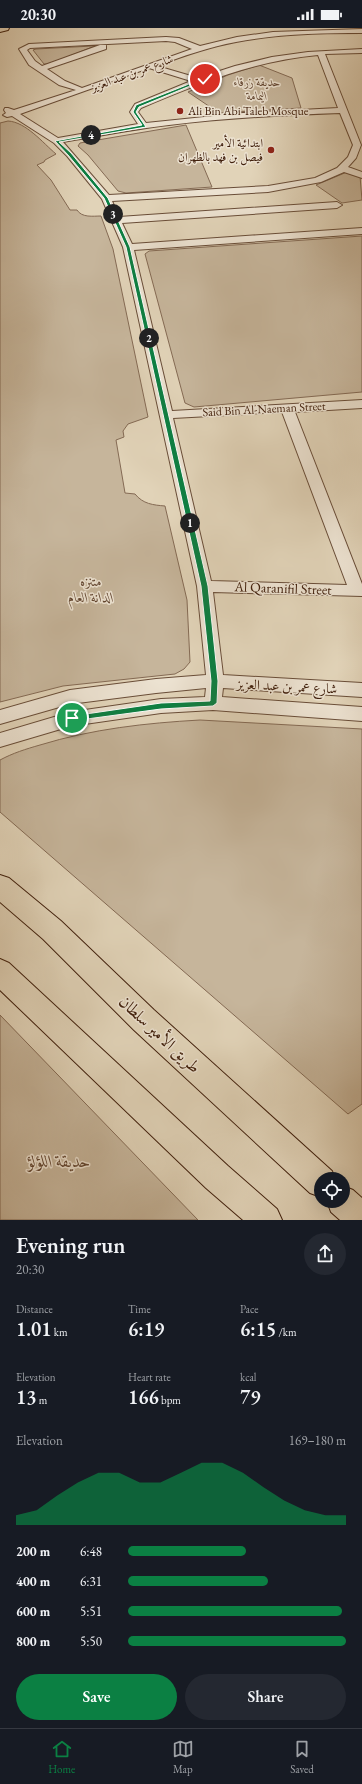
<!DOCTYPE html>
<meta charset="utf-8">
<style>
:root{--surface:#171b24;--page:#242831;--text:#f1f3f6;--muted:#9ea1a6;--line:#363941;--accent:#0b8043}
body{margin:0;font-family:"EB Garamond",Amiri,serif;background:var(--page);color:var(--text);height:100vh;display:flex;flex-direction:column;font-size:15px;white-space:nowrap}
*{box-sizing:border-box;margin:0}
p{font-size:13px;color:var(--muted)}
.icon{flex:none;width:22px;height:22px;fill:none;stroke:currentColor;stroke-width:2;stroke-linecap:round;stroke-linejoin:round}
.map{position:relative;height:1192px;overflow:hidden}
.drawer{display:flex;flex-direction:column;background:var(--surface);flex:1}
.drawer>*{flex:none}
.buttons{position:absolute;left:314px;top:1144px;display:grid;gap:8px}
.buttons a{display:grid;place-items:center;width:36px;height:36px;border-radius:50%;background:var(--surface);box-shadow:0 4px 16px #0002;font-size:20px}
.pin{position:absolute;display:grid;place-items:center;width:34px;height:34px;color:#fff;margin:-17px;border:2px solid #fff;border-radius:50%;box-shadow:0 1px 4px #0007}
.km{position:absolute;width:20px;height:20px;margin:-10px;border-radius:50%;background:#222;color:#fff;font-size:11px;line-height:20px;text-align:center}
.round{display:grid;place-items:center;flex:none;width:42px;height:42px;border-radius:21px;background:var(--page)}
.overview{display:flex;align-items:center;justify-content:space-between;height:68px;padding:0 16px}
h1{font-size:22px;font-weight:600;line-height:30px}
.figures{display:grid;grid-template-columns:repeat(3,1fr);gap:6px;height:68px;padding:4px 16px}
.figures div{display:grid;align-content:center}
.figures b{font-size:20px;font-weight:600}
.figures small{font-size:11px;font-weight:400}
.figures p{font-size:11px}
.chart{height:112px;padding:8px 16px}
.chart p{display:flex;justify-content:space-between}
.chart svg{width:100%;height:72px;margin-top:4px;fill:var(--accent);opacity:.7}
.action{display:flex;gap:8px;margin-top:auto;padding:8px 16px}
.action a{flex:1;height:46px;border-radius:24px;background:var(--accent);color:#fff;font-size:16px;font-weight:600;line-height:46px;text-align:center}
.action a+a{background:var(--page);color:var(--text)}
ul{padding:0 16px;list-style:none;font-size:13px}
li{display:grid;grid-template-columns:64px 48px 1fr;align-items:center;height:30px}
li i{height:10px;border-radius:5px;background:var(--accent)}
.status{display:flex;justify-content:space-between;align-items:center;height:28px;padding:0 20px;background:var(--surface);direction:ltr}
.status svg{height:11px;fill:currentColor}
.dock{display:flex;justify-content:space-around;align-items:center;height:56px;border-top:1px solid var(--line);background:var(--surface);font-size:11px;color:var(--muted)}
.dock a{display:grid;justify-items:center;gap:2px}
.dock .selected{color:var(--accent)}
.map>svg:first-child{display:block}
.green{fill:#c6b59b;stroke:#846a54}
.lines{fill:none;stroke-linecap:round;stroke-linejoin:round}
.minor-casing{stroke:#694d38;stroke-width:2}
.major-casing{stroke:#41200d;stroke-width:2}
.minor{fill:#ece2d1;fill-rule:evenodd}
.major{fill:#e1d3b8;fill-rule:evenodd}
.route{fill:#0b8043;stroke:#fff}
.poi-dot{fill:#8f2418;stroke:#ece2d1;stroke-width:1.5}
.labels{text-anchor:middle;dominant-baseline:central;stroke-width:3;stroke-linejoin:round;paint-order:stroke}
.far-street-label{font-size:12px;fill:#41200d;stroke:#ece2d1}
.far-park-label{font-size:12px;font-style:italic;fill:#624530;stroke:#ece2d1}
.far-poi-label{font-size:12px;fill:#41200d;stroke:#ece2d1;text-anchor:start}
.park-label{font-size:14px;font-style:italic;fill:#624530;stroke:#ece2d1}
.street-label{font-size:14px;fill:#41200d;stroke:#ece2d1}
.near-street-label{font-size:17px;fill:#41200d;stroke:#ece2d1}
.near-park-label{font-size:17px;font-style:italic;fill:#624530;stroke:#ece2d1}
</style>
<div class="status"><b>20:30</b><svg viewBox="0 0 49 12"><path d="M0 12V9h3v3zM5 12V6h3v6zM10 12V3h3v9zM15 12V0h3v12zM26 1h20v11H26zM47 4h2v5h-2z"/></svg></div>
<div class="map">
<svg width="362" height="1192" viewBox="0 0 362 1192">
<rect width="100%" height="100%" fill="#e1d3b8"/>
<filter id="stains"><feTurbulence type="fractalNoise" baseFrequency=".005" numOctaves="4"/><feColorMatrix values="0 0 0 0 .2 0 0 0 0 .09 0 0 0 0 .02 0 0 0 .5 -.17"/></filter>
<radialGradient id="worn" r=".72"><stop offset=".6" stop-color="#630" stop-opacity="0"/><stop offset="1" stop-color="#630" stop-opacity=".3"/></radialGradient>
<!-- green -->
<path class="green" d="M93 18H95L49 36H44L33 22 36 21Z
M259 37 292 50 301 80 219 85 188 64 228 47Z
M8 93C26 94 43 115 56 126L45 132 44 134 37 137 51 152 70 182H77C82 190 93 188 101 188L113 221 148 389 128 396 123 403 124 409 116 412 125 465 135 466C143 476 153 477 165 478L187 572 190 634 184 641 175 646 63 658 0 674V95Z
M186 97 212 159 126 165 118 163 88 127 78 118 80 115Z
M347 144 360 148 362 172 342 175 316 157Z
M362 208V364L194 379 185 375 145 226 149 223Z
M200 692 362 701V1076L348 1086 0 784V732C13 725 26 721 40 717 92 701 146 695 200 692Z
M0 987 198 1192H0Z"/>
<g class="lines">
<defs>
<path id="minor" d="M362 1V5C320 5 277 6 236 14 209 19 183 28 157 38L198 50 235 38 272 29 308 24 362 21V25L325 26 361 117 356 130 348 139 362 144V150L344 144 321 154 268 164 112 173 119 189 337 174 342 177 337 180 122 195 132 216 362 200V206L134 222 172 383 362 372V380L295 384 362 556V568L213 564 223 647 362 655V669L223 660 222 669 362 679V693L213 682 161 685 71 698 0 719V705L71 684 161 671 205 669 206 660 156 665 70 676 0 696V682L70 662 156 651 206 647 197 558 123 219 102 171 67 128 54 115 12 88 7 89 3 87 6 85 4 82 5 80H8L14 82 76 62 59 57 29 37 19 21 29 16 166 9 179 10 200 18 237 9 273 4ZM166 13 175 14 192 21 82 60 65 53 47 41 106 21V17H100L42 38 35 33 27 22 30 20ZM318 27 338 80 243 85 146 95 138 84 141 80C200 55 253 33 318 27ZM149 40 191 53 135 76 130 84 138 96 58 110 20 86ZM340 85 353 117 348 129 337 140 315 150 268 158 109 167 63 114C99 108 134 101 169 97 226 90 283 87 340 85ZM282 384 347 557 211 553 173 390Z"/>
<path id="major" d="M0 0H9L8 2 0 4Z
M0 847 9 850 61 893 154 982 332 1143 335 1151H321V1169L310 1165 134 1002 43 911 0 874Z
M0 931 9 935 228 1138 277 1181 282 1192H243L206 1160 0 962Z
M343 1158 353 1162 362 1170V1192H340L331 1184 327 1173H343Z"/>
</defs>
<!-- minor casing -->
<use href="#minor" class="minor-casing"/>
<!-- major casing -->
<use href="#major" class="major-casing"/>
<!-- minor -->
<use href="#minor" class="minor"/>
<!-- major -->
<use href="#major" class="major"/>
</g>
<!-- route -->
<path class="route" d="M204 50 207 51 139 79 136 84 146 99 59 114 71 125 108 170 130 219 208 558 218 653 217 675 213 678 161 681 72 693 68 690 72 688 161 675 210 673 211 653 201 558 126 219 104 170 68 127 55 113 142 97 133 84 136 77Z"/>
<!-- markers -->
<g class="poi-dot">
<circle cx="180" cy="83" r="4"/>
<circle cx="271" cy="122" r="4"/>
</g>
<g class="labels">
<!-- far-street labels -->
<g class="far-street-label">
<text transform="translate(132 45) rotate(-20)">شارع عمر بن عبد العزيز</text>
<text transform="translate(264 381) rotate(-3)">Said Bin Al-Naeman Street</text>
</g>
<!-- far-park labels -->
<g class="far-park-label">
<text x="257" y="54">حديقة زرقاء<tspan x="257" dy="14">اليمامة</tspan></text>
</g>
<!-- far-poi labels -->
<g class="far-poi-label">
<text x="188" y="83">Ali Bin Abi Taleb Mosque</text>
<text x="263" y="115" text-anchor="end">ابتدائية الأمير<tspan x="263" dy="14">فيصل بن فهد بالظهران</tspan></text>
</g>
<!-- park labels -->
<g class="park-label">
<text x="91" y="553">متنزه<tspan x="91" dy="16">الدانة العام</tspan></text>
</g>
<!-- street labels -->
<g class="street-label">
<text transform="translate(283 560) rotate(2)">Al Qaranifil Street</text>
<text transform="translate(287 658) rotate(3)">شارع عمر بن عبد العزيز</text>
</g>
<!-- near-street labels -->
<g class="near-street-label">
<text transform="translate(160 1006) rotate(43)">طريق الأمير سلطان</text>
</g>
<!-- near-park labels -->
<g class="near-park-label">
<text x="59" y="1133">حديقة اللؤلؤ</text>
</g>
</g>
<rect width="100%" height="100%" filter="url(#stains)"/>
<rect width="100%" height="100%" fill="url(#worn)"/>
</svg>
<div class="buttons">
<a><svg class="icon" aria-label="locate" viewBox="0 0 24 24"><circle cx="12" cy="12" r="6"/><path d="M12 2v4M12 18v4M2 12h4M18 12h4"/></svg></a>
</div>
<div class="pin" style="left:72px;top:690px;background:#1e9e55"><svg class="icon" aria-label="arrive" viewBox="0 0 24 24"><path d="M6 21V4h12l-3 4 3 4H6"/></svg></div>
<div class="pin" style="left:205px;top:51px;background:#d93025"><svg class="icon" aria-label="check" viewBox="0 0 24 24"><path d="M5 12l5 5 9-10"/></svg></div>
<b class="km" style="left:190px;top:495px">1</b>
<b class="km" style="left:149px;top:310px">2</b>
<b class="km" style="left:113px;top:186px">3</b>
<b class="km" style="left:91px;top:107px">4</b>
</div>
<section class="drawer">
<div class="overview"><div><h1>Evening run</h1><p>20:30</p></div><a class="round"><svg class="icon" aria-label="share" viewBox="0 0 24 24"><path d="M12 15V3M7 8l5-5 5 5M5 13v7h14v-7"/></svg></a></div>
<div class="figures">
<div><p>Distance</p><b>1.01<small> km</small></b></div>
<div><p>Time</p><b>6:19</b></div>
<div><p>Pace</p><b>6:15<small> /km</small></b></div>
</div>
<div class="figures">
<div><p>Elevation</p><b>13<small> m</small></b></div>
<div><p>Heart rate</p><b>166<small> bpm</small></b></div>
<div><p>kcal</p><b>79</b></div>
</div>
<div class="chart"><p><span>Elevation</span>169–180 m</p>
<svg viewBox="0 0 160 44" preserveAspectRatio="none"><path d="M0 44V38L10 35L20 26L30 18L40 12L50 12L60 18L70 18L80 12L90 6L100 6L110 12L120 21L130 29L140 35L150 38L160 38V44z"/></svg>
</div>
<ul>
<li><b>200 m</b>6:48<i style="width:54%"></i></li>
<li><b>400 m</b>6:31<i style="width:64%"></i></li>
<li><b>600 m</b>5:51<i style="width:98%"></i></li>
<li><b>800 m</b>5:50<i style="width:100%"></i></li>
</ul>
<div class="action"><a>Save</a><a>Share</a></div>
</section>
<nav class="dock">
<a class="selected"><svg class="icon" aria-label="home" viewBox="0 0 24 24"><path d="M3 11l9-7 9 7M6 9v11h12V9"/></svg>Home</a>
<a><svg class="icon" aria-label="map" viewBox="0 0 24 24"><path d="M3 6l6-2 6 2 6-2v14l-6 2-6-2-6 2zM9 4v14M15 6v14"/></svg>Map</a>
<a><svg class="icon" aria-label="saved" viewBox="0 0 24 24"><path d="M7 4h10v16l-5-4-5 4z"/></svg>Saved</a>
</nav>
